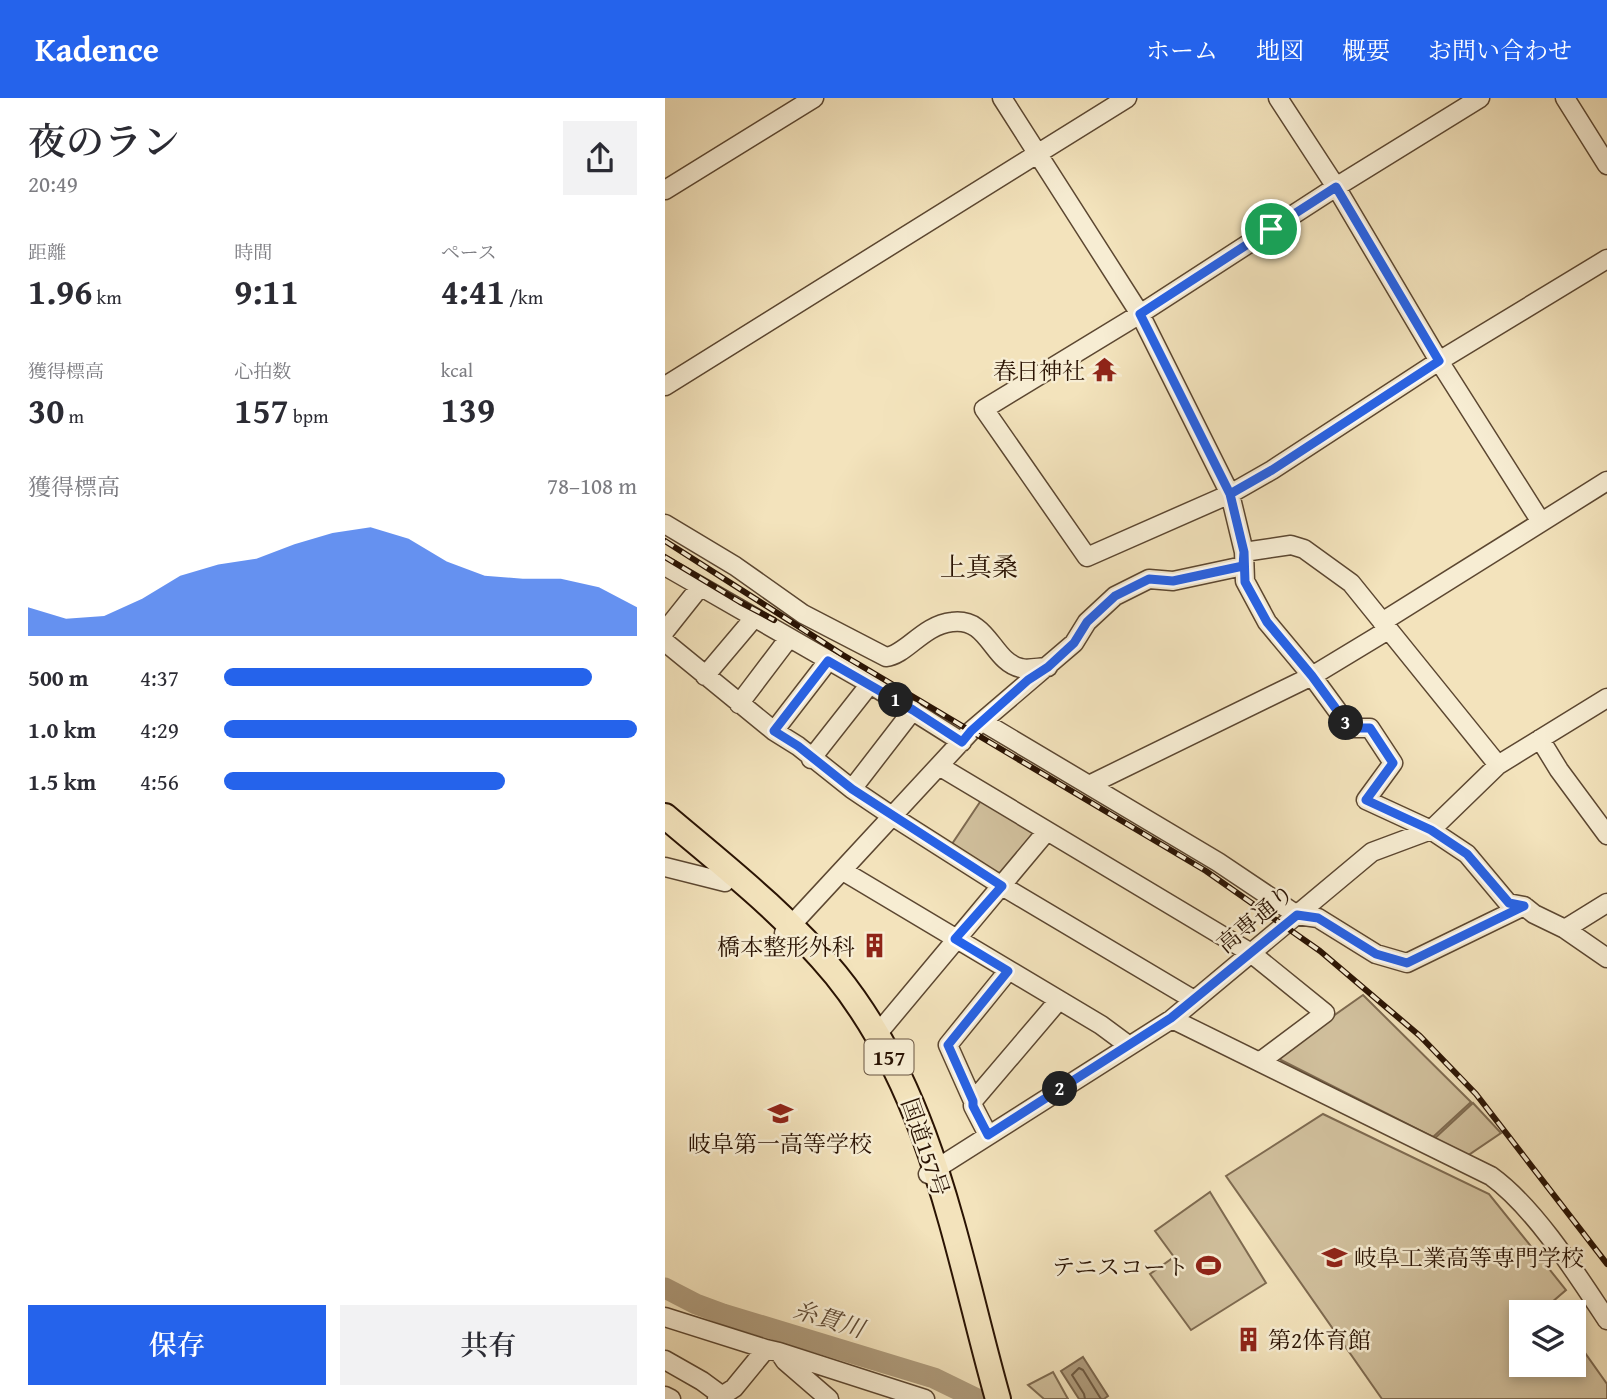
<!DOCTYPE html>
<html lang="ja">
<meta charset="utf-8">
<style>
:root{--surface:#fff;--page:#f2f2f3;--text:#2b2b33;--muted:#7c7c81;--accent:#2563eb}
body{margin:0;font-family:"Gentium Book Plus","Noto Serif JP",serif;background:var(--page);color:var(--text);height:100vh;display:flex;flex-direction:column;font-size:26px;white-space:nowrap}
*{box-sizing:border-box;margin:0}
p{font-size:23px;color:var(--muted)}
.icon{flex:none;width:38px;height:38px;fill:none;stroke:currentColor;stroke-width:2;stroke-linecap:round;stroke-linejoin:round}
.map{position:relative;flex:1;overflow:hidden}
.sheet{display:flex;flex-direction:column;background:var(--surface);width:665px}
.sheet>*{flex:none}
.tools{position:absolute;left:844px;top:1202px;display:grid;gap:14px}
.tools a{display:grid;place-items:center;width:77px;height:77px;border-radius:0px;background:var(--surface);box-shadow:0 4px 10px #0003;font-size:35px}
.pin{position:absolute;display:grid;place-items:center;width:60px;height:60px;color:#fff;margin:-30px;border:4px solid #fff;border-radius:50%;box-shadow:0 2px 7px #0007}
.km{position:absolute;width:35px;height:35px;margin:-18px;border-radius:50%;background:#222;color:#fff;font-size:19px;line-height:35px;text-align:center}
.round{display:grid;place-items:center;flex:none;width:74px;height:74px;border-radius:0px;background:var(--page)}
.summary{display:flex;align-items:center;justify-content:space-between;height:119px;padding:0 28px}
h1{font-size:38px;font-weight:600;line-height:52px}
.metrics{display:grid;grid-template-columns:repeat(3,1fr);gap:10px;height:119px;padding:7px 28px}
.metrics div{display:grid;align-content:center}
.metrics b{font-size:35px;font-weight:600}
.metrics small{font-size:19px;font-weight:400}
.metrics p{font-size:19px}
.chart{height:196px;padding:14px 28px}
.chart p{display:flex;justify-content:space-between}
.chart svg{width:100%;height:126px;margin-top:7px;fill:var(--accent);opacity:.7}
.action{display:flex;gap:14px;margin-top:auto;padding:14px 28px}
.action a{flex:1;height:80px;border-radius:0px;background:var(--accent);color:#fff;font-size:28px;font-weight:600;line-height:80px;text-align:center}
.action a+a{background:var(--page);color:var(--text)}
ul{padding:0 28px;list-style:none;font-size:23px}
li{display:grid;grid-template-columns:112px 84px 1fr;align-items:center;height:52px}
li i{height:18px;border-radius:9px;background:var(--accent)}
header{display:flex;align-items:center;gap:42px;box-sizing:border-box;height:98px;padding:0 35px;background:var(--accent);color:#fff}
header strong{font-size:33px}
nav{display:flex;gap:38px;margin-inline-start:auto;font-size:24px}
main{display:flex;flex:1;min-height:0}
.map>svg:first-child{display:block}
.green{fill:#d1c09d;stroke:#7e6a50;stroke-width:2}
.water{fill:#af9c7d;stroke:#7a654c;stroke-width:2}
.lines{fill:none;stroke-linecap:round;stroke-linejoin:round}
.shore{stroke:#6c5840;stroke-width:2}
.river{stroke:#af9c7d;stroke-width:21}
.minor-casing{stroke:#5c4731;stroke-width:21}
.highway-casing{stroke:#2a1303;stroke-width:28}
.minor{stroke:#f7edd3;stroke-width:18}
.highway{stroke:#f3e3bc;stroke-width:24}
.rail-casing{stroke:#2a1303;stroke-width:6}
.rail{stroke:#f7edd3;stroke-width:3.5;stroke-dasharray:10;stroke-linecap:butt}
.route-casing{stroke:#fff;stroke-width:14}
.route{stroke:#2563eb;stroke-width:9}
.labels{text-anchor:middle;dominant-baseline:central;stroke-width:5;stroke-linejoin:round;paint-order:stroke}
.shield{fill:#f7edd3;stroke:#685441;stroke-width:2}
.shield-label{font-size:21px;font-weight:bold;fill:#2a1303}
.poi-label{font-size:23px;fill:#2a1303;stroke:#f7edd3;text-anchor:end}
.street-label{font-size:23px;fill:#2a1303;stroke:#f7edd3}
.water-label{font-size:24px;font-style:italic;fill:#5f4a34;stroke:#f7edd3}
.quarter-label{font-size:26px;fill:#2a1303;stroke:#f7edd3}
</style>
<header>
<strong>Kadence</strong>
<nav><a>ホーム</a><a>地図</a><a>概要</a><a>お問い合わせ</a></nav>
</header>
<main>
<section class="sheet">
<div class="summary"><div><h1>夜のラン</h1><p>20:49</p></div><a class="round"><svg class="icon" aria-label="share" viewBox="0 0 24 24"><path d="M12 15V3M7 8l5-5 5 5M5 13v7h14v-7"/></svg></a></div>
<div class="metrics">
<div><p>距離</p><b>1.96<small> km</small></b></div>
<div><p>時間</p><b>9:11</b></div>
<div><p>ペース</p><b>4:41<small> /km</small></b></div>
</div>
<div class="metrics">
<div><p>獲得標高</p><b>30<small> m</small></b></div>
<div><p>心拍数</p><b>157<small> bpm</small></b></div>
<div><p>kcal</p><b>139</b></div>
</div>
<div class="chart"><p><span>獲得標高</span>78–108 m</p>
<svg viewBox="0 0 160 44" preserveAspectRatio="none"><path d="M0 44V34L10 38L20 37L30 31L40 23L50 19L60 17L70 12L80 8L90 6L100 10L110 18L120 23L130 24L140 24L150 27L160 34V44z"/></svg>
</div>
<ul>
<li><b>500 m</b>4:37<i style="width:89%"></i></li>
<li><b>1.0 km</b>4:29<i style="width:100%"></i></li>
<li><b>1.5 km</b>4:56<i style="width:68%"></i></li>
</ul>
<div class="action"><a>保存</a><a>共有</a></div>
</section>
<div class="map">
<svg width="942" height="1301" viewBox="0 0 942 1301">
<rect width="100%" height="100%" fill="#f3e3bc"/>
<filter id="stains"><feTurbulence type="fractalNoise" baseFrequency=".00286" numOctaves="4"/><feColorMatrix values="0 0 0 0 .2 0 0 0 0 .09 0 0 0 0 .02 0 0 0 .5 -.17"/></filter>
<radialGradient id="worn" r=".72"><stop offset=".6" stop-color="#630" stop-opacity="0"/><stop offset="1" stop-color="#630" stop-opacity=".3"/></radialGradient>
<!-- green -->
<path class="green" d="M317 701 372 730 337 777 285 749Z
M698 897 806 1004 768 1039 610 959Z
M808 1005 836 1035 802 1058 769 1041Z
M658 1016 824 1096 901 1192 886 1205 892 1214H856V1267H908V1238L942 1286V1301H717L561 1078Z
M545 1094 601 1185 526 1232 485 1176 509 1159 490 1133Z
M388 1274 403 1301H404H379L363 1287Z"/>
<!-- water -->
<path class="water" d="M418 1259 443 1298 439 1301H414L396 1273Z"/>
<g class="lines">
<!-- shore -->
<path class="shore" d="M420 1301 419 1296 407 1277 414 1270 418 1272 436 1301"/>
<!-- river -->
<path class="river" d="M0 1190 31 1206 58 1216 269 1280 312 1301"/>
<defs>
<path id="minor" d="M337 0 475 216 565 396 579 454 580 483 602 524 647 578 685 630H705L728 665 701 702 766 732 802 756 843 805 859 808 869 816 900 831 942 860
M613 0 671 89 774 263 876 424
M815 0 671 89 475 216 319 311 422 459 565 396 607 372 774 263 942 161
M900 0 942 67
M0 92 149 0
M0 288 462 0
M0 426 70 468 138 516 221 559C241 557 258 527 287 524 324 519 327 564 356 570 363 572 375 569 383 569
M579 454 626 447 639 451 686 485 833 667
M0 468 205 586 297 644
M717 524 942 383
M0 533 35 489
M0 544 109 633 133 648 187 691 227 718 337 788 529 902
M40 578 89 520
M74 606 124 540
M318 624 553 764 632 817 653 820 711 856 742 865 859 808
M109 633 163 563
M875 641 894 672 942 737
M146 661 205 586
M274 668 586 855 660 915 596 963
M424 687 647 578 723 532
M187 691 248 612
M0 769 60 784
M178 773 436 927 463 947
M900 831 942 805
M119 835 306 633 409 545 422 524 450 498 484 481 508 483 578 468
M507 921 826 1078C870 1110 911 1175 942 1222
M211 935 219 928 382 733
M308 1003 283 947 343 873
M323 1037 308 1008V1003L394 902
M263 1076 507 921 707 754 766 732 833 667 942 600
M0 1219 101 1251
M114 1254 260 1301
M0 1262 37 1283 56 1297
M0 1298 6 1301
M52 1301 69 1290 101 1251 114 1254 120 1263 164 1301"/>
<path id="highway" d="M0 718C59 768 122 817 171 877 269 998 292 1156 333 1301"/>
</defs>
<!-- minor casing -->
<use href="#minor" class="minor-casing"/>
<!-- highway casing -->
<use href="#highway" class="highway-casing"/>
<!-- minor -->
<use href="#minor" class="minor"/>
<!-- highway -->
<use href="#highway" class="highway"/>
<defs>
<path id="rail" d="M0 443 178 557 541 773 655 853 755 938 811 996 942 1166
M0 459 75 504 109 522"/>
</defs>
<!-- rail casing -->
<use href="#rail" class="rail-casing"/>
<!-- rail -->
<use href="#rail" class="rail"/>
</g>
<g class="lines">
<defs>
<path id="route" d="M606 131 475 216 565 396 579 454 578 468 508 483 484 481 450 498 422 524 409 545 383 569 363 582 306 633 297 644 248 612 163 563 109 633 133 648 187 691 337 788 290 841 343 873 283 947 308 1003V1008L323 1037 506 920 632 817 653 820 711 856 742 865 859 808 844 805 802 756 766 732 701 702 728 665 705 630H685L647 578 602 524 580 484 579 454 565 396 607 372 774 263 671 89 606 131"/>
</defs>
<!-- route casing -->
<use href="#route" class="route-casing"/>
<!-- route -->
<use href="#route" class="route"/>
</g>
<!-- icons -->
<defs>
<symbol id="temple-bare" viewBox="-9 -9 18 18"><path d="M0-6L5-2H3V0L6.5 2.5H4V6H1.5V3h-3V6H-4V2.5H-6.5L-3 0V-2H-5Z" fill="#8f2418" stroke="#f7edd3" stroke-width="2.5" paint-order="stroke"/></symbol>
<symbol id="building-bare" viewBox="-9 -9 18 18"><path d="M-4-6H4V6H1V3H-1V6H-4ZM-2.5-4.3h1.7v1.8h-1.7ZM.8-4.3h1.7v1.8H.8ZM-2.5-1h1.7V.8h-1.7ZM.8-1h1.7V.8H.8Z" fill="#8f2418" stroke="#f7edd3" stroke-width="2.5" paint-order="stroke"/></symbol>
<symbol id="school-bare" viewBox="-9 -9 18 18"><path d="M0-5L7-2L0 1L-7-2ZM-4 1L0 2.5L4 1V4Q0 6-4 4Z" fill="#8f2418" stroke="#f7edd3" stroke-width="2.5" paint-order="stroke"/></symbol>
<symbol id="university-bare" viewBox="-9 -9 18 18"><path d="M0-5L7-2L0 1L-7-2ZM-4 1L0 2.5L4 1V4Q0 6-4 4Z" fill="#8f2418" stroke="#f7edd3" stroke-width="2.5" paint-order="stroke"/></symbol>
<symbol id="stadium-bare" viewBox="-9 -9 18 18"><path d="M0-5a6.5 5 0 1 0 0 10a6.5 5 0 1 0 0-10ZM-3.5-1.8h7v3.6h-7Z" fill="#8f2418" stroke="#f7edd3" stroke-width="2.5" paint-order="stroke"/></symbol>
</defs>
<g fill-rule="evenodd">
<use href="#temple-bare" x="422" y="254" width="35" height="35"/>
<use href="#building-bare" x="192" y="830" width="35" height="35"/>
<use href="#school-bare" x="98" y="998" width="35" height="35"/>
<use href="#university-bare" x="652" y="1142" width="35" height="35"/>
<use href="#stadium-bare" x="526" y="1150" width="35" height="35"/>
<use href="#building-bare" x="566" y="1224" width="35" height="35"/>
</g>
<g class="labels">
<!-- shield labels -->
<rect class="shield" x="199.5" y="941.5" width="49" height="35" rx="5"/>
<g class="shield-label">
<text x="224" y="959">157</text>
</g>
<!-- poi labels -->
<g class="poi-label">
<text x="420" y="272">春日神社</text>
<text x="190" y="848">橋本整形外科</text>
<text x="115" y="1045" text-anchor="middle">岐阜第一高等学校</text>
<text x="689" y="1159" text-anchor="start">岐阜工業高等専門学校</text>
<text x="524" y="1168">テニスコート</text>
<text x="603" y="1241" text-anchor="start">第2体育館</text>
</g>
<!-- street labels -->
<g class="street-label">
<text transform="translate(590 820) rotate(-40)">高専通り</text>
<text transform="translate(261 1049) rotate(71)">国道157号</text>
</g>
<!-- water labels -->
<g class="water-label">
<text transform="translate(164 1221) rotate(17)">糸貫川</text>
</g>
<!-- quarter labels -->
<g class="quarter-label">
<text x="314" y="468">上真桑</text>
</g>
</g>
<rect width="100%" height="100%" filter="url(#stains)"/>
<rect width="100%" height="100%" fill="url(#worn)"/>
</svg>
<div class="tools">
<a><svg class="icon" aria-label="layers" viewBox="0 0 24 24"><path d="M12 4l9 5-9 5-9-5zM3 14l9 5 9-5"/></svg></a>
</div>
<div class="pin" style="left:606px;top:131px;background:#1e9e55"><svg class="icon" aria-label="arrive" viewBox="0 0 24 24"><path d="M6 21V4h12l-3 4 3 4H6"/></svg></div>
<b class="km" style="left:231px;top:602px">1</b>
<b class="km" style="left:395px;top:991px">2</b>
<b class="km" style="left:681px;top:625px">3</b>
</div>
</main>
